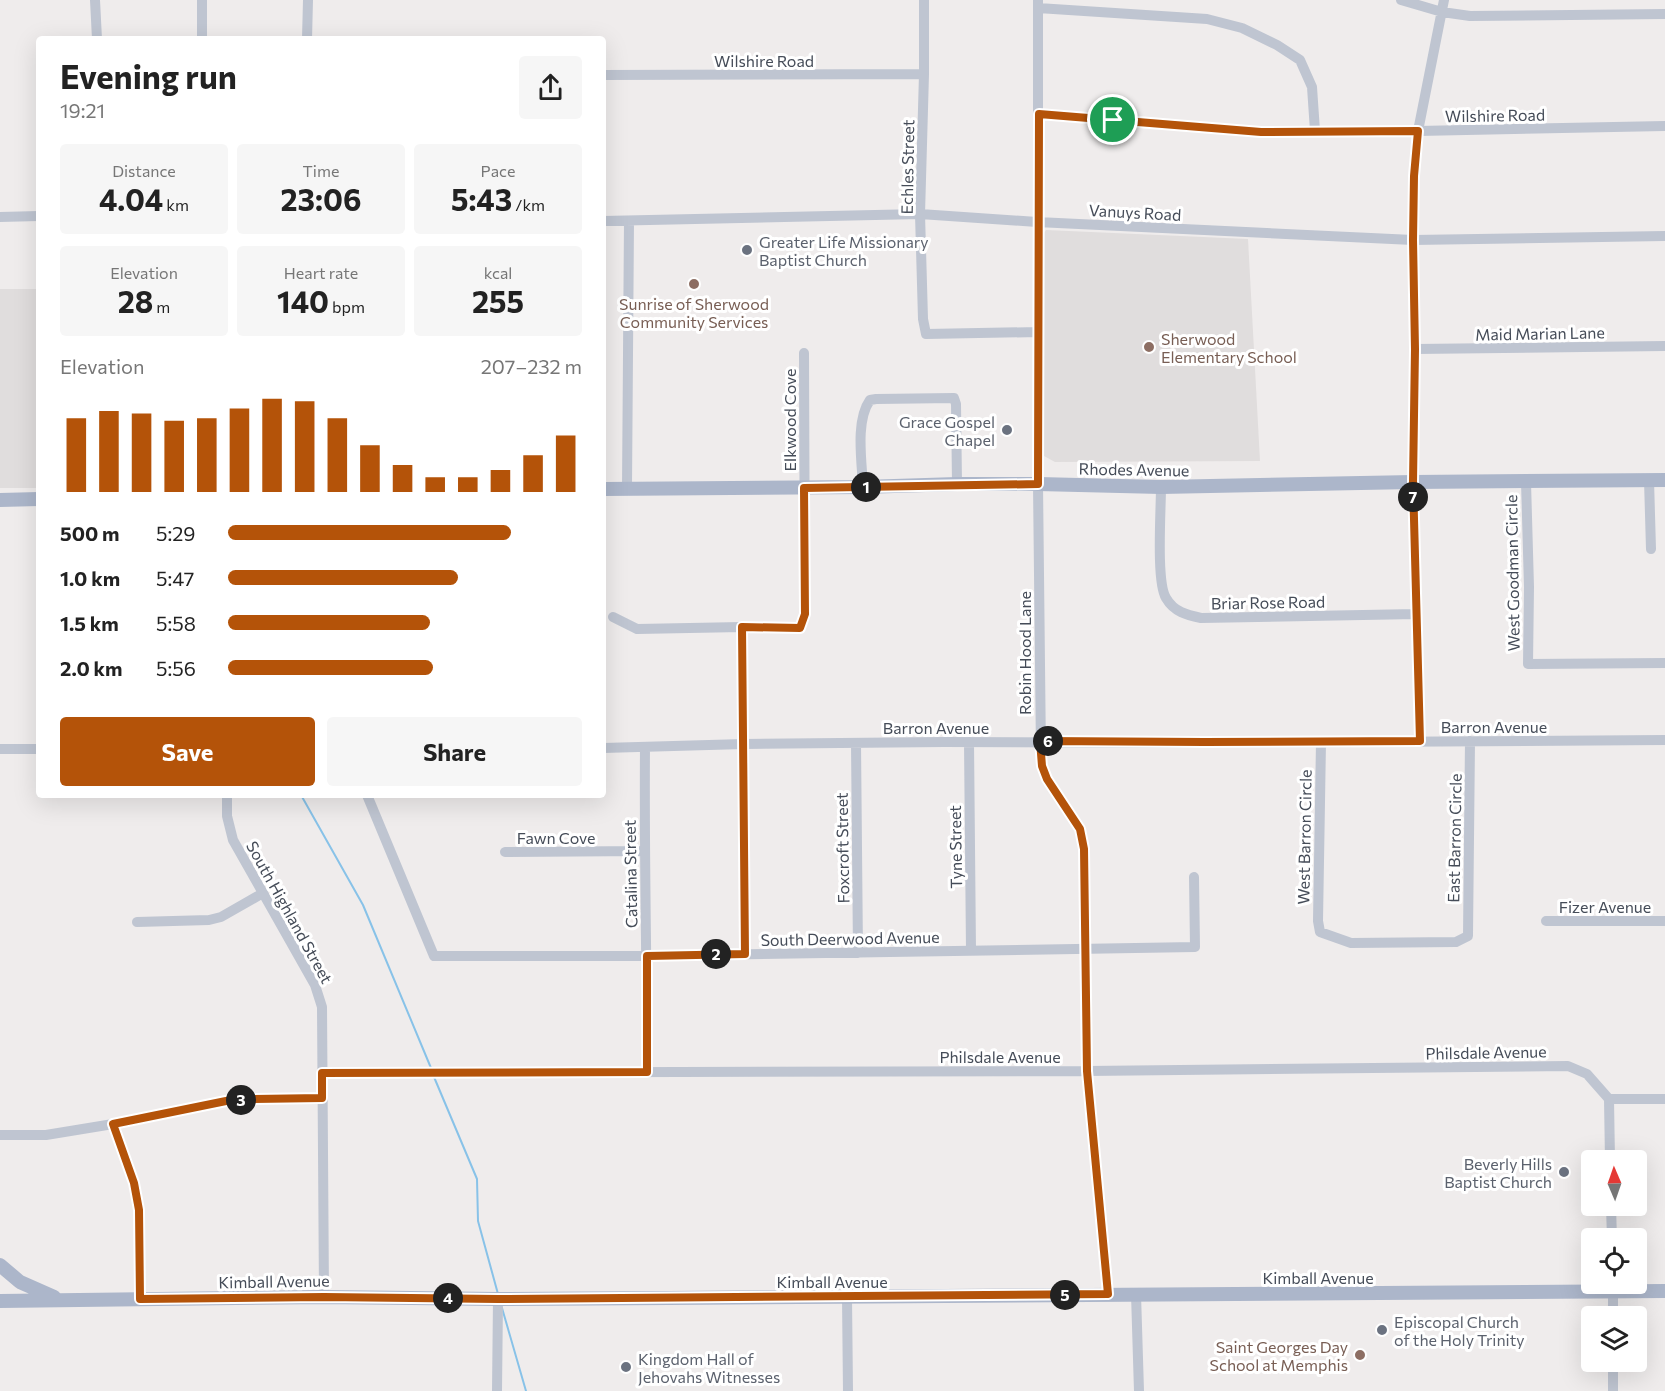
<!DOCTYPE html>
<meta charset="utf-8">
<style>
:root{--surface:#fff;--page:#f6f6f6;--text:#222;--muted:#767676;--accent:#b45309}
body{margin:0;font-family:Commissioner,sans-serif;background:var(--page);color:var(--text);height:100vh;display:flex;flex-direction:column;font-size:22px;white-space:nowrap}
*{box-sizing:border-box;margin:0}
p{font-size:20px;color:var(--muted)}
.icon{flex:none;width:33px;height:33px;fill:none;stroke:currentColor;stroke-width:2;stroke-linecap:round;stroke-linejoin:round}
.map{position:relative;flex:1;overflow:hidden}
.panel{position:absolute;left:36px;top:36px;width:570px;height:762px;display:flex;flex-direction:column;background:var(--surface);border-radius:6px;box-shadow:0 6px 24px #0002}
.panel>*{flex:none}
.needle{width:39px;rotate:358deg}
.fabs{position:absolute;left:1581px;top:1150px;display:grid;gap:12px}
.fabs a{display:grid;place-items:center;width:66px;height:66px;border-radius:6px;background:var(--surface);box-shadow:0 6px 24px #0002;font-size:30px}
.pin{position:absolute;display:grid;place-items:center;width:51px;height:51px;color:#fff;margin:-26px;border:3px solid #fff;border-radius:50%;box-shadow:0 2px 6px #0007}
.km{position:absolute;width:30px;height:30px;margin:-15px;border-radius:50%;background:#222;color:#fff;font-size:16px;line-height:30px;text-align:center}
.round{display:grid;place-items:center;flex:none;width:63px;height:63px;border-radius:6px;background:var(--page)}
.overview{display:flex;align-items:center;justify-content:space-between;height:102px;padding:0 24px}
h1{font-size:33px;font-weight:700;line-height:45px}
.metrics{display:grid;grid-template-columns:repeat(3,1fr);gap:9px;height:102px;padding:6px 24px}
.metrics div{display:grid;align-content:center;border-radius:6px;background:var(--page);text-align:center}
.metrics b{font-size:30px;font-weight:700}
.metrics small{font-size:16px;font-weight:400}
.metrics p{font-size:16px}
.chart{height:168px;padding:12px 24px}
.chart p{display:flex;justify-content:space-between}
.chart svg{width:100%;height:108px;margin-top:6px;stroke:var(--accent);stroke-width:6}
.cta{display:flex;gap:12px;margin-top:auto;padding:12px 24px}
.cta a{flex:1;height:69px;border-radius:6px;background:var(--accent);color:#fff;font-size:24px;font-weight:700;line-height:69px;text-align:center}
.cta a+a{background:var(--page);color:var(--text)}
ul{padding:0 24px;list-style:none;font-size:20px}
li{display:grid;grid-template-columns:96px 72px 1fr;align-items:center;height:45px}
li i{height:15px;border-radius:8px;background:var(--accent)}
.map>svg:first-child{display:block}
.education{fill:#e0dddd}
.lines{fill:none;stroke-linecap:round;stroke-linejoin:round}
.stream{stroke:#88c2e8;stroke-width:2}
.minor{stroke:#bfc5d1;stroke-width:10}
.major{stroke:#acb6ca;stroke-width:14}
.route-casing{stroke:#fff;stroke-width:12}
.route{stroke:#b45309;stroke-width:8}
.worship-dot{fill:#6b7280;stroke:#fff;stroke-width:2}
.education-dot{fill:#8d6e63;stroke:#fff;stroke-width:2}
.labels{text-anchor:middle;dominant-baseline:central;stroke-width:6;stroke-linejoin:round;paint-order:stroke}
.street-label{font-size:16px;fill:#454c58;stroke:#fff}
.worship-label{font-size:16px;fill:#5b616d;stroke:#fff;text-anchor:start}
.education-label{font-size:16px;fill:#785e54;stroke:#fff}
</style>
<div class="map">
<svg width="1665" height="1391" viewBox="0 0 1665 1391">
<rect width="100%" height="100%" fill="#efecec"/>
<!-- education -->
<path class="education" d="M1046 230 1248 239 1260 461 1055 462 1044 456 1043 234Z
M0 289H39V488H0Z"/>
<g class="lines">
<!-- stream -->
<path class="stream" d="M301 795 363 905 431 1068
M434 1077 477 1179 478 1221 498 1294
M502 1308 526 1391"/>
<!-- minor -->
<path class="minor" d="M95 0 97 39
M202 0V39
M924 0V74L920 214 923 319 926 334 1038 332
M1038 0V484L1041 754 1042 766 1047 779 1080 829 1084 849 1087 1071 1108 1294
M1401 0 1442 12 1470 16 1665 14
M1038 8 1207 19 1242 28 1277 45 1300 60 1312 87 1315 131
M307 39 308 0
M603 75 924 74
M1039 114 1261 132 1418 131 1665 126
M0 217 39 216
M603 221 920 214 1037 222 1413 240 1665 236
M1415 349 1665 346
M1649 480 1651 549
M1526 482 1529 587 1528 664 1665 663
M863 487C862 462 855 421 870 400L876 399 954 398 956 404 957 484
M1161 487C1161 510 1156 582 1166 598 1174 612 1187 615 1201 618L1416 614
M627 488 629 221
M613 617 637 629 742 627 800 628 805 614 804 353
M742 627 745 954
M1420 741 1413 482 1415 349 1413 240 1414 176 1418 131 1444 0
M969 742 971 951
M1321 742 1318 921 1320 932 1351 943 1456 942 1468 936 1470 741
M856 743 858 953
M603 748 744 744 944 742 1205 743 1665 740
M645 748C644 856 647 964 647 1072
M0 749H39
M227 795V816L233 840 315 985 322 1007 324 1297
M367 795 434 956H647L1195 947 1194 877
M505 852 644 851
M1546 921H1665
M137 922 209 920 221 917 263 893
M322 1073 1087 1071 1568 1066 1587 1074 1609 1099H1665
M1609 1099 1610 1161
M113 1124 134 1183 139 1210 140 1299
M0 1135H46L113 1124 226 1101 247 1099 322 1098
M1611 1206 1612 1239
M1613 1284V1317
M1136 1294 1139 1391
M847 1297 848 1391
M1613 1362V1391
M497 1391 498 1299"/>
<!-- major -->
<path class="major" d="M603 489 863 487 957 484H1038L1161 487 1413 482 1665 480
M0 500 39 499
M0 1265 20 1282 54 1297
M0 1301 324 1297 498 1299 669 1298 1665 1291"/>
</g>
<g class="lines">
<defs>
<path id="route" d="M1039 114 1261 132 1418 131 1414 176 1413 240 1415 349 1413 482 1420 741 1205 742 1040 741 1042 766 1047 779 1080 829 1084 849 1087 1071 1108 1294 498 1299 324 1297 140 1299 139 1210 134 1183 113 1124 226 1101 247 1099 322 1098V1073L647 1072V956L745 954 742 627 800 628 805 614 804 488 1038 484Z"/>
</defs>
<!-- route casing -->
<use href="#route" class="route-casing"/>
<!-- route -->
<use href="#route" class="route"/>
</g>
<!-- markers -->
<g class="worship-dot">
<circle cx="747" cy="250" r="6"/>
<circle cx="1007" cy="430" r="6"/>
<circle cx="1564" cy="1172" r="6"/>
<circle cx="1382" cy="1330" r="6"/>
<circle cx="626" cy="1367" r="6"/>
</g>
<g class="education-dot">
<circle cx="694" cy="284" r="6"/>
<circle cx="1149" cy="347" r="6"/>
<circle cx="1360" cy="1355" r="6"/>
</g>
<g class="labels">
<!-- street labels -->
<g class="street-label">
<text x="764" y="60">Wilshire Road</text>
<text transform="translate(1495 115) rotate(-1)">Wilshire Road</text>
<text transform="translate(907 167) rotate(-89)">Echles Street</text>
<text transform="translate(1135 212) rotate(3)">Vanuys Road</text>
<text transform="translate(1540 333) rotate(-1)">Maid Marian Lane</text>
<text transform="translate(789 420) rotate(-90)">Elkwood Cove</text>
<text transform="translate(1134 469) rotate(1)">Rhodes Avenue</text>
<text transform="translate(1512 573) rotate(-91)">West Goodman Circle</text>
<text transform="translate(1268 602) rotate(-1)">Briar Rose Road</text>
<text transform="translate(1024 653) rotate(-90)">Robin Hood Lane</text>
<text x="1494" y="726">Barron Avenue</text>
<text x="936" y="727">Barron Avenue</text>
<text x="556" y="837">Fawn Cove</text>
<text transform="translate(1304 837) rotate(-89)">West Barron Circle</text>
<text transform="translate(1454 838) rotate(-89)">East Barron Circle</text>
<text transform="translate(955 847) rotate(-91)">Tyne Street</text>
<text transform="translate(842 848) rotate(-91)">Foxcroft Street</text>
<text transform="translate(630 874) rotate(-91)">Catalina Street</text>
<text x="1605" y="906">Fizer Avenue</text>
<text transform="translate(290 912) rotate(61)">South Highland Street</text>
<text transform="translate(850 938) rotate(-1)">South Deerwood Avenue</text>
<text transform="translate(1486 1052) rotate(-1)">Philsdale Avenue</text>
<text x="1000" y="1056">Philsdale Avenue</text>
<text x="1318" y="1277">Kimball Avenue</text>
<text transform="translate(274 1281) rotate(-1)">Kimball Avenue</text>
<text x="832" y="1281">Kimball Avenue</text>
</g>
<!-- worship labels -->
<g class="worship-label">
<text x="759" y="241">Greater Life Missionary<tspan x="759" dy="18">Baptist Church</tspan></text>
<text x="995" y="421" text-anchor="end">Grace Gospel<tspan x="995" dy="18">Chapel</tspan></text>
<text x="1552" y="1163" text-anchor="end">Beverly Hills<tspan x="1552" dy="18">Baptist Church</tspan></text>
<text x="1394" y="1321">Episcopal Church<tspan x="1394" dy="18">of the Holy Trinity</tspan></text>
<text x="638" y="1358">Kingdom Hall of<tspan x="638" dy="18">Jehovahs Witnesses</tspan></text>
</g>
<!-- education labels -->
<g class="education-label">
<text x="694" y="303">Sunrise of Sherwood<tspan x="694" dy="18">Community Services</tspan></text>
<text x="1161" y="338" text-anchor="start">Sherwood<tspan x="1161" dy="18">Elementary School</tspan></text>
<text x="1348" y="1346" text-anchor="end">Saint Georges Day<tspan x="1348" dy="18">School at Memphis</tspan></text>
</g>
</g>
</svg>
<div class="fabs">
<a><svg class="needle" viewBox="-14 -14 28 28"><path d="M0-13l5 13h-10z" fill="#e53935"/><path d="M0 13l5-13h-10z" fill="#767676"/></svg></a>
<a><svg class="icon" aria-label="locate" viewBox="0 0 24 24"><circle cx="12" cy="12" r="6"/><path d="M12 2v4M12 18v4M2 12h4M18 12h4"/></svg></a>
<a><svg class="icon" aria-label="layers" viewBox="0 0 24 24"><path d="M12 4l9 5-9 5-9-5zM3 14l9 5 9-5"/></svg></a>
</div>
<div class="pin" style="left:1113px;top:120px;background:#1e9e55"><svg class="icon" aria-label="arrive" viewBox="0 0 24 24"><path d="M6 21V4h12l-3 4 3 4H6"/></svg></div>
<b class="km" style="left:866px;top:487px">1</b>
<b class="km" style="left:716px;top:954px">2</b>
<b class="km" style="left:241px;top:1100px">3</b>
<b class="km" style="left:448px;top:1298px">4</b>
<b class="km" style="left:1065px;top:1295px">5</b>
<b class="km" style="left:1048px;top:741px">6</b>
<b class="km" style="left:1413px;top:497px">7</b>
<section class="panel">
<div class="overview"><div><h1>Evening run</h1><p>19:21</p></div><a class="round"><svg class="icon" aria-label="share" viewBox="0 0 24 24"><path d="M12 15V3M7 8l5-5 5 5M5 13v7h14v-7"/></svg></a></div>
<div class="metrics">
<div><p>Distance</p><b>4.04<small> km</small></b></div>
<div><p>Time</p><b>23:06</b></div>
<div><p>Pace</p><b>5:43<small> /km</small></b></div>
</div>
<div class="metrics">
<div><p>Elevation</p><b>28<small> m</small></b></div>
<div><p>Heart rate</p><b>140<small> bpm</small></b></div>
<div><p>kcal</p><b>255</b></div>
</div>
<div class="chart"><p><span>Elevation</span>207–232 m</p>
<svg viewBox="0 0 160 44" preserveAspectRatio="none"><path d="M5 44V14M15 44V11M25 44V12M35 44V15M45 44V14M55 44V10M65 44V6M75 44V7M85 44V14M95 44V25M105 44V33M115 44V38M125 44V38M135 44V35M145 44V29M155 44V21"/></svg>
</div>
<ul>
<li><b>500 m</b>5:29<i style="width:80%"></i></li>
<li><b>1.0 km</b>5:47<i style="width:65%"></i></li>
<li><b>1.5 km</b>5:58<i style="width:57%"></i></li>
<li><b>2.0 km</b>5:56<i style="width:58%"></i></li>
</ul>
<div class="cta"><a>Save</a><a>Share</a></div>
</section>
</div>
